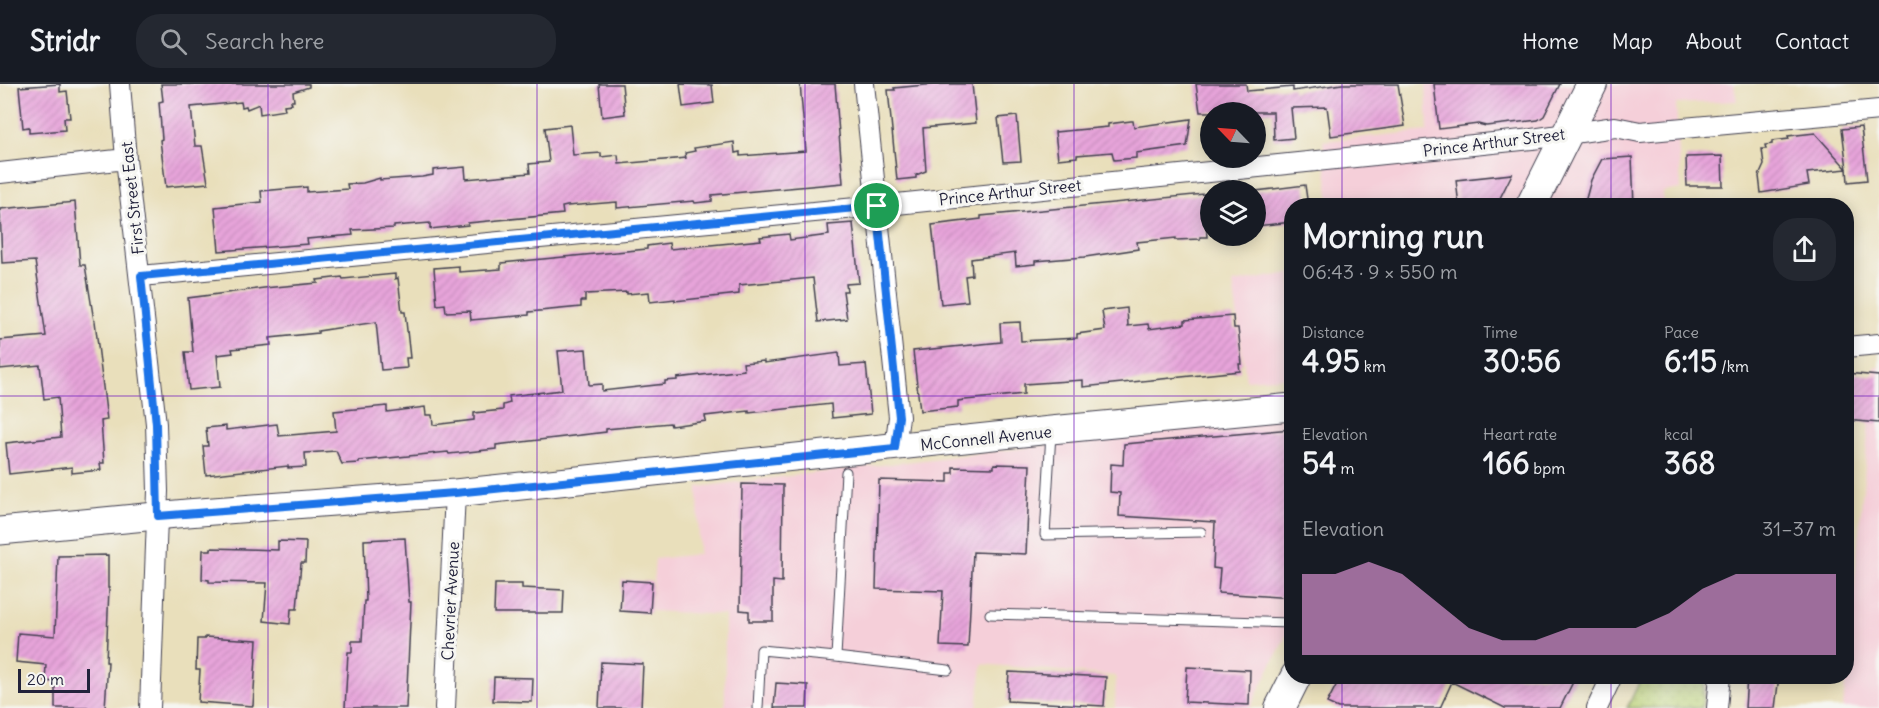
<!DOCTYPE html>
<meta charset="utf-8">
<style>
:root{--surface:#171b24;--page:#242831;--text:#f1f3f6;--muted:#9ea1a6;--line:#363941;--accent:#d690ce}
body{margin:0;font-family:Delius,sans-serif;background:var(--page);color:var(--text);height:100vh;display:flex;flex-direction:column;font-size:22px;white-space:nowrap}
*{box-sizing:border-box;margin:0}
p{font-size:20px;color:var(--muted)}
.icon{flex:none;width:33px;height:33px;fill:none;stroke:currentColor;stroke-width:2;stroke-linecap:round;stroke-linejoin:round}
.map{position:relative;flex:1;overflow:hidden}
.details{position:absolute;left:1284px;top:114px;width:570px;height:486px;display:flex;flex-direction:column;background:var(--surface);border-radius:24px;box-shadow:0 3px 15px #0003}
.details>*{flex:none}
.needle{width:39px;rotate:295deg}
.controls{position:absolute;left:1200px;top:18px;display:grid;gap:12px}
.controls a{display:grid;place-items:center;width:66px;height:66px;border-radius:50%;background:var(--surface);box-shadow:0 3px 15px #0003;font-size:30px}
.scale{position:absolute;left:18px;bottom:15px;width:72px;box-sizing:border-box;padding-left:6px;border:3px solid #22223b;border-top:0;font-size:16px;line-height:21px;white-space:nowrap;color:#22223b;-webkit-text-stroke:4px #f6f6f2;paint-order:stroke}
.pin{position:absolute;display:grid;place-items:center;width:51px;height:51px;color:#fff;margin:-26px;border:3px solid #fff;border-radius:50%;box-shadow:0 2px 6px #0007}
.round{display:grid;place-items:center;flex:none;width:63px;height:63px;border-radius:24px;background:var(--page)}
.headline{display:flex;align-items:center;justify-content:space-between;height:102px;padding:0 18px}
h1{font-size:33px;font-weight:700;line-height:45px}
.stats{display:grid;grid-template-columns:repeat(3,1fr);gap:9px;height:102px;padding:6px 18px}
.stats div{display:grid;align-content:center}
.stats b{font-size:30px;font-weight:700}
.stats small{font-size:16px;font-weight:400}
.stats p{font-size:16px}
.chart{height:168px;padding:12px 18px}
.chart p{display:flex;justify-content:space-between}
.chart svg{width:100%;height:108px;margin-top:6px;fill:var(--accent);opacity:.7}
header{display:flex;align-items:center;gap:36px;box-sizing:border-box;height:84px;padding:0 30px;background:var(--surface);border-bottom:2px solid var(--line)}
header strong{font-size:28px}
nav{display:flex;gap:33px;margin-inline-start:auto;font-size:21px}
.search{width:420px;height:54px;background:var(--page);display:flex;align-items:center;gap:15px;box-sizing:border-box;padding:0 21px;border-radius:24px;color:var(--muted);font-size:22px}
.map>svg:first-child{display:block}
.built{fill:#f5cfd9}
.park{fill:url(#park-dots);stroke:#6e7958;stroke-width:1.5}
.building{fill:url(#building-hatch)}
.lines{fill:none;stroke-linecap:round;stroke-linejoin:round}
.service-casing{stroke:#403e4e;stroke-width:11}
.minor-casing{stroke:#403e4e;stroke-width:22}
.secondary-casing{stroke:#403e4e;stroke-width:29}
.primary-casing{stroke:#403e4e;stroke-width:32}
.service{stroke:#fff;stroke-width:9}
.minor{stroke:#fff;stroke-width:20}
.secondary{stroke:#fff;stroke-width:27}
.primary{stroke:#fff;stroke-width:30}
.route-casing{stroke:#fff;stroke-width:12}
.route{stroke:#1a73e8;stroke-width:8}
.grid{fill:none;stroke:#7b2cbf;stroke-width:1.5;stroke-opacity:0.55}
.labels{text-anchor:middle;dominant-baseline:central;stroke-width:6;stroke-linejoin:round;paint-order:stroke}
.street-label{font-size:16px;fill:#22223b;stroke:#f6f6f2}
</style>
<header>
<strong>Stridr</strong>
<div class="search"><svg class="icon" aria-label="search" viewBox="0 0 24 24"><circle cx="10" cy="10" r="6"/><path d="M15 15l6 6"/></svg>Search here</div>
<nav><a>Home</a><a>Map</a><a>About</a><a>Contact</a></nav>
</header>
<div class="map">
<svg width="1879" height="624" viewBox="0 0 1879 624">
<defs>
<pattern id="park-dots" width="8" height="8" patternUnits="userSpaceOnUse" patternTransform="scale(1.5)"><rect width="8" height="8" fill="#bad074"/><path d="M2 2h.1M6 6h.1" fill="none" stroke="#a0b265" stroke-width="1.8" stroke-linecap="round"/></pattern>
<pattern id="building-hatch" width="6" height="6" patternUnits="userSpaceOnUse" patternTransform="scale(1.5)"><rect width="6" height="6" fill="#e7a4da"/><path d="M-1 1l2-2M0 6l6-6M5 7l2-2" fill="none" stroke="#c68dbc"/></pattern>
</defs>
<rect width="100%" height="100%" fill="#f6f6f2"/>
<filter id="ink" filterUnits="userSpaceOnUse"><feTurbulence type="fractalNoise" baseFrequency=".0167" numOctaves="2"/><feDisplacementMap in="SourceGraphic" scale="12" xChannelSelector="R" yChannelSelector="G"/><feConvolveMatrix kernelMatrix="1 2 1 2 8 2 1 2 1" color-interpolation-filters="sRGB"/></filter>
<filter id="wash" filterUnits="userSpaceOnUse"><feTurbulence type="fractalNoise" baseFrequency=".008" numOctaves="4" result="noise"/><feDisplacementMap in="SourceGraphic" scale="24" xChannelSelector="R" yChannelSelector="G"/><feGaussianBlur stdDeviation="1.35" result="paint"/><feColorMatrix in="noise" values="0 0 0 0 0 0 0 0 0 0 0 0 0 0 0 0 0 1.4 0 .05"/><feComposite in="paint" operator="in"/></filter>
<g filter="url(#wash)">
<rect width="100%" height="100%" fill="#e9dfbb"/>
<!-- built -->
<path class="built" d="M1426 0H1734L1737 17 1676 20 1681 105 1663 108V121H1330L1323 57 1428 47Z
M1291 189V293L1246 296 1233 199Z
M1874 283H1879V624H1843Z
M1291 332V542L1250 624H1115L1116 592 982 580 977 624H725V531L651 527 655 475 699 470 698 403Z"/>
<!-- park -->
<path class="park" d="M1642 593H1705L1702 624H1627Z"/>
<g id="blocks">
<!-- building -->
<path class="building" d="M60 0V8L67 7 70 34H64L65 46 29 49V43L23 44 19 3Z
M161 0H309V3L293 8 294 17H291L292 20 284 21 285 26 260 30 259 20 247 25 246 22 242 23 241 18 191 23 195 62H202L208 99 166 103 160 56 162 55 159 18 163 17Z
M599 0H622L625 30 602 33Z
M680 0 712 1 714 19 683 23Z
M800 0H835L843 99 712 111V117L695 119 694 117 617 124V118L567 122 562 123 563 130 468 139V141L430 145V139L394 142V144L352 146 353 151 307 155 308 160 219 167 215 123 262 118 261 107 307 103V108L348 105 347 100 363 99 380 94V96L422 93 433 91V86L465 83 466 95 530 89 529 80 549 78 545 44 570 41 573 71 601 69V73L618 71 619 80 686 74 685 69 695 67 694 64 734 58 735 69 740 68V72L806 67Z
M936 0H972L976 39 923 44 926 87 916 91V94L897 96 888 6H895L894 4Z
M1196 0H1246L1247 7 1293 3V7L1342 0H1398L1405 42 1331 52 1327 23 1291 24 1294 54 1274 56 1273 28H1200Z
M1434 0H1560L1544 32 1538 36 1486 42 1478 40 1439 45Z
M1017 32 1021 77 1003 78 998 34Z
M1191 35 1187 62 1136 69V74L1114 76 1112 68 1077 71V73L1058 75 1055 48 1108 43V40L1131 37H1133L1134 43Z
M1861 43 1867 96 1848 98 1847 85 1807 89 1809 101 1761 109 1759 92 1764 81 1762 65H1766L1765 61 1772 60V57L1789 55 1788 52 1815 49 1847 85 1842 45Z
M1722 72 1723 102H1687L1686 73Z
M1632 73 1634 122H1584L1591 96 1602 75Z
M1512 90 1496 122H1459L1456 96Z
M1305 101 1308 122H1292V138L1256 142V107Z
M1204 110 1207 153H1200V155L1176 156V154L1137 158 1138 165 1085 173 1035 177V180L1016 182 1015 169 971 175 972 191 965 192 968 217 941 220 932 141 981 135V132Z
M75 118 80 181H85L94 237H95L107 336 101 337 104 379H100L101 386 72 389V383L9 390 6 359 61 353 58 313 44 315 40 281 0 285V256L46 252 35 177 2 179 0 125Z
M853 139 859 199 846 200 847 207H843L847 235 818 238 813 194 739 201V210L675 217V215L650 218 649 208 627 210V208L585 210V217H581V223L529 228V231L471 236 470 227 446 228 445 220 437 221 434 184 459 182V188L501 185V179L647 165V162L669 159 670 165 761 156 760 153 789 150 790 156 829 151 828 141Z
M395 190V195L398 194 402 228H405L410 274H406L407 284 381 286 376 238 318 247V249L270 254 271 261 232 265 233 269 217 271 220 303 189 306 185 268H193L188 214 264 204 318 199 317 196 342 193 343 195Z
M1127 224 1128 242 1148 240 1149 245 1185 240V236L1233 232 1234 244H1238L1242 280H1239L1240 287 1083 303V296L1024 300V310L965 316 958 317V323L920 327 913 267 1001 258 1000 239 1020 238 1021 257 1077 254V250L1105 246 1102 227Z
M586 265 589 301 602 300V307L665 300V297L677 296V294L744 286 743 279 764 277V279L839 269 840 282 866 280 871 330 832 334 831 320 749 329V327L705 332 706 337 671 342 670 339 606 345V348L496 361V365L449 370 448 368 359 377V379L342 380 336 367 305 369 306 383 288 384V382L206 391 203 362H208L206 344 226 342V346L277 340 279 352 336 347 334 327 387 322V328L425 323 426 331H432L433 341 474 336V329L503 326V321L510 319 509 312 562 306 558 267Z
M1846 289 1879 292V339L1846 336Z
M1292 345V441L1289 440 1286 493H1292V514L1218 509 1220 485 1213 484 1215 438 1119 432 1120 409 1110 408 1111 380 1123 381 1124 360Z
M994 380 1030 381 1026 470 973 468 968 563 940 562 943 507 876 505 879 396 948 398V389H953V383L994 384Z
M742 400 783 401 782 498 773 497V537H749V527L740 526Z
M405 454 409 518H411L406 624H345L348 568H352V557H362L364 517H366L364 456Z
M278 457 306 458 305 479H301L297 525H291L290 540 264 537 267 499 209 498V496L202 495 203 466H211V464L278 466Z
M108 471V504H109L106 578H108L105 624H55V598L45 597 46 581 16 578 18 549 55 552 58 472Z
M622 496 652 498 650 529 620 527Z
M495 500H522V504L564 506 563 529H494Z
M205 553 257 556 253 622 198 618 200 586H196L197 555H205Z
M601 578 643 580 641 624H599Z
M1187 583 1250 586 1249 621 1185 618Z
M1009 588 1106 593 1104 622 1007 617Z
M1341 592H1576L1560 624H1505L1452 598 1440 624H1338L1327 619Z
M1747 592H1779L1775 624H1745Z
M494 593 533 594 532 618 493 617Z
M776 599 808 601 807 624H774Z"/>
</g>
</g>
<g filter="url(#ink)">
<use href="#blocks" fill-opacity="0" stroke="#403e4e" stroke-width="1.5"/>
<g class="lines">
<defs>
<path id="service" d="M1051 349 1045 451 1201 448
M990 530 1292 539
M836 573 948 586
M758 624 761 566 836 573 846 388"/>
<path id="minor" d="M120 0 126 75 156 340 158 407 150 624
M864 0 899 333 895 364
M0 89 126 75
M141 192 877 122 1532 55 1615 43 1640 48 1879 26
M1846 263 1879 260
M445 624 455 409
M1597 624 1612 592
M1717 624 1720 592"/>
<path id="secondary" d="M0 447 187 429 455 409 1051 346 1292 323"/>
<path id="primary" d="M1531 122 1592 0
M1280 624 1296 592"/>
</defs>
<!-- service casing -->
<use href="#service" class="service-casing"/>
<!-- minor casing -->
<use href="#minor" class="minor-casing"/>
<!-- secondary casing -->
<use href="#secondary" class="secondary-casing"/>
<!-- primary casing -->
<use href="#primary" class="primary-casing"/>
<!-- service -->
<use href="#service" class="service"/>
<!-- minor -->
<use href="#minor" class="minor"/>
<!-- secondary -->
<use href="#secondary" class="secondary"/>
<!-- primary -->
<use href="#primary" class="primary"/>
</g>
</g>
<g class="lines" filter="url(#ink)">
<defs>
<path id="route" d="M877 122 899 333 895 364 455 409 158 432 156 340 141 192Z"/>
</defs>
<!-- route casing -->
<use href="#route" class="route-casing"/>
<!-- route -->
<use href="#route" class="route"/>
</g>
<!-- grid -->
<path class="grid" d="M268 0V624M537 0V624M805 0V624M1074 0V624M1342 0V122M1611 0V122M0 312H1292M1846 312H1879M1342 592V624M1611 592V624"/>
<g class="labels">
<!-- street labels -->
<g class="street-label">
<text transform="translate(1494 58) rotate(-7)">Prince Arthur Street</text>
<text transform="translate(1010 108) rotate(-6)">Prince Arthur Street</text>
<text transform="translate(132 114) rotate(-96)">First Street East</text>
<text transform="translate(986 354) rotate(-6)">McConnell Avenue</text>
<text transform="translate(450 517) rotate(-87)">Chevrier Avenue</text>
</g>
</g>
</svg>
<div class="controls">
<a><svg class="needle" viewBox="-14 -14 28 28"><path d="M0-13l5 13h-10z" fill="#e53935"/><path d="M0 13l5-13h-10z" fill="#9ea1a6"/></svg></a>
<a><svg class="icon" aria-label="layers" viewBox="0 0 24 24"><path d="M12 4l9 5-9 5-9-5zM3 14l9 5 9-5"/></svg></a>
</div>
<div class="scale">20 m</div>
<div class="pin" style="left:877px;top:122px;background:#1e9e55"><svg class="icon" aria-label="arrive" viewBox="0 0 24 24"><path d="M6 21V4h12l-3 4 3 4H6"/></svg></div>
<section class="details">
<div class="headline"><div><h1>Morning run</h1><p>06:43 · 9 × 550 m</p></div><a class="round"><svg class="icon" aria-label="share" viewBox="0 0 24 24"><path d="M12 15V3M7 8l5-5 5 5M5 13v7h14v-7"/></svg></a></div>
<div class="stats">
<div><p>Distance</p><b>4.95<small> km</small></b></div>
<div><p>Time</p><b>30:56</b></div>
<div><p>Pace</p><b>6:15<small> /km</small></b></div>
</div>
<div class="stats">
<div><p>Elevation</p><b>54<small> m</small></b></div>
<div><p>Heart rate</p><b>166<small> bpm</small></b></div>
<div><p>kcal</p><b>368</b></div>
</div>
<div class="chart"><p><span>Elevation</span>31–37 m</p>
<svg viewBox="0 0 160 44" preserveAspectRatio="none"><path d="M0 44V11L10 11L20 6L30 11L40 22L50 33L60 38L70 38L80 33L90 33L100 33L110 27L120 17L130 11L140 11L150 11L160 11V44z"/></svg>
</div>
</section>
</div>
